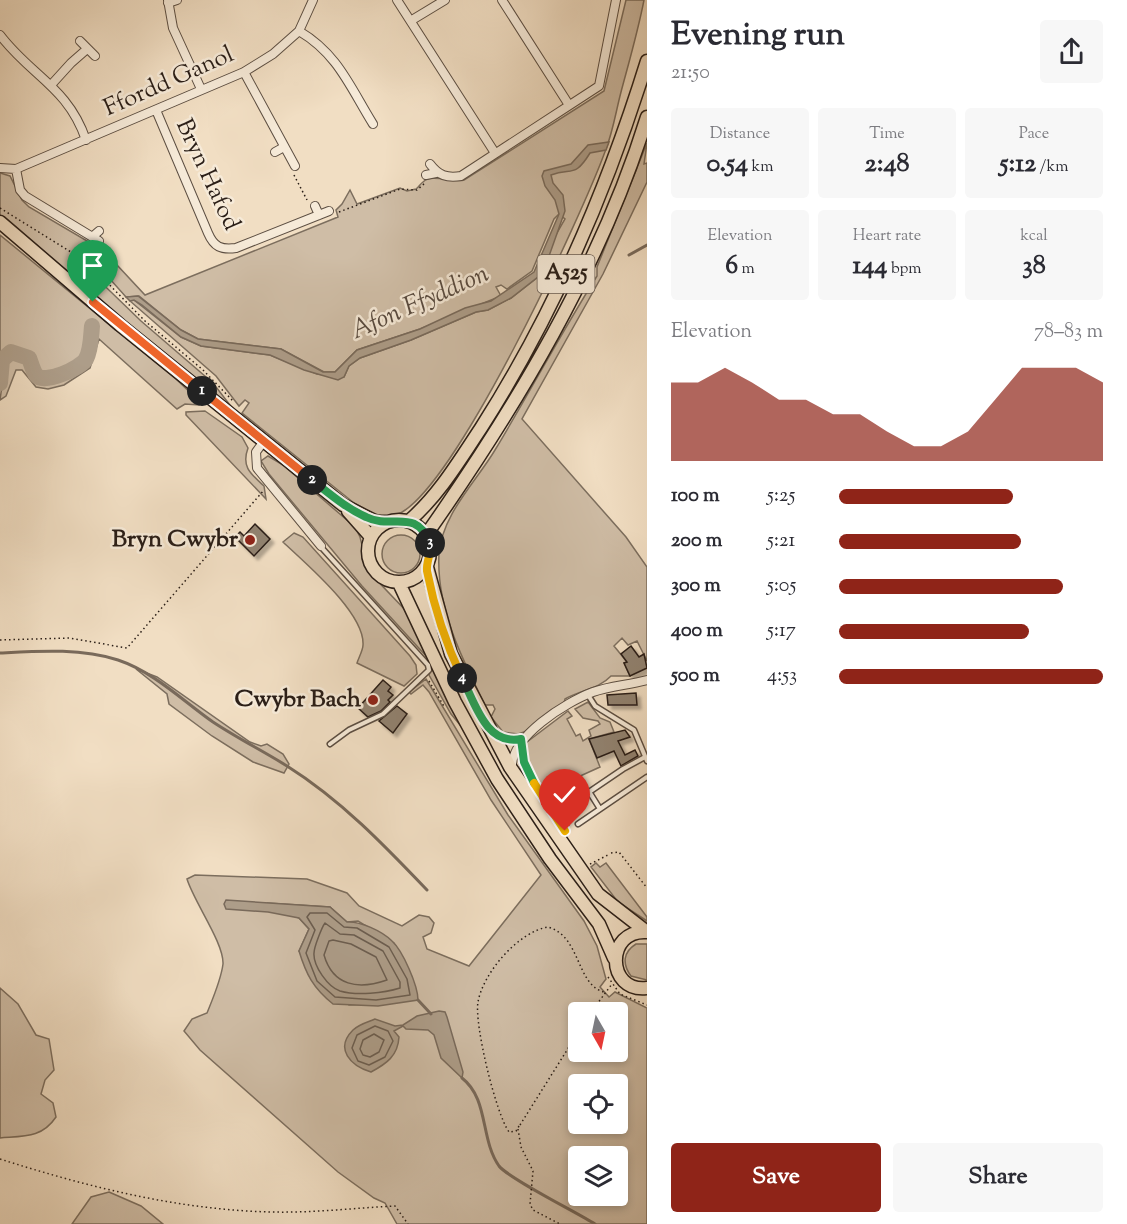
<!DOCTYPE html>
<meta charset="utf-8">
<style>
:root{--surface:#fff;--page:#f7f7f7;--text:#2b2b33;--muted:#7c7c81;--accent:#8f2418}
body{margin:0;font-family:"Sorts Mill Goudy",serif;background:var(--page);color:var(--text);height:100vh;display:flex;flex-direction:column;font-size:22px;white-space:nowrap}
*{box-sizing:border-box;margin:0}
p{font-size:20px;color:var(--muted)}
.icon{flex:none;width:33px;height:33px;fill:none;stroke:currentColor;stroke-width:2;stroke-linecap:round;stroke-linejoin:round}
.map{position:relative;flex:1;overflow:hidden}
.side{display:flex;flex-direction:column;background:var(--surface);width:480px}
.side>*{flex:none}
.needle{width:39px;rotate:171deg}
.controls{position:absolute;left:568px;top:1002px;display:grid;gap:12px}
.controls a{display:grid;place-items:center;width:60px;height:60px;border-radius:6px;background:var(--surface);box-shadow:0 3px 9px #0003;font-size:30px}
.pin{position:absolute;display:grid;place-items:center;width:51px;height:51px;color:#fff;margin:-62px -26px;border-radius:50% 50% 50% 0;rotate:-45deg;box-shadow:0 0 6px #0007}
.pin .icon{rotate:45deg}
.km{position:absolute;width:30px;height:30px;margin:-15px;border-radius:50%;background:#222;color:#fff;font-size:16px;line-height:30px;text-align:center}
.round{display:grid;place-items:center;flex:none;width:63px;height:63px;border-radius:6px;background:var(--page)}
.overview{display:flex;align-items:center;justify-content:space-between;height:102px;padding:0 24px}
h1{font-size:33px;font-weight:800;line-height:45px}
.figures{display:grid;grid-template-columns:repeat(3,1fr);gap:9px;height:102px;padding:6px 24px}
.figures div{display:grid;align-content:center;border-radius:6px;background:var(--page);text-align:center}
.figures b{font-size:26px;font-weight:800}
.figures small{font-size:16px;font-weight:400}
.figures p{font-size:16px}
.chart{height:168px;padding:12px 24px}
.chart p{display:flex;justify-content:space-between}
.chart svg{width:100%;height:108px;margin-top:6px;fill:var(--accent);opacity:.7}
.primary-button{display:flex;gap:12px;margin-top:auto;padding:12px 24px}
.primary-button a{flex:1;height:69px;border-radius:6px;background:var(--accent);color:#fff;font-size:24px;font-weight:800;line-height:69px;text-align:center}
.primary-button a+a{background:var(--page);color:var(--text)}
ul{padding:0 24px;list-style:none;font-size:20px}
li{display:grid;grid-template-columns:96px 72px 1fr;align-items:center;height:45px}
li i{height:15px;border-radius:8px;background:var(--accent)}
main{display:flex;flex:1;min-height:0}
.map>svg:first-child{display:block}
.green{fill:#cfbda6;stroke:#7c6e5e;stroke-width:1.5;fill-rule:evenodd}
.water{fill:#ad9d89;stroke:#796a5b;stroke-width:1.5}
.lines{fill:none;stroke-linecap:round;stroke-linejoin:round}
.shore{stroke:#6c5e50;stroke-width:1.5}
.stream{stroke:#796a5b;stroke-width:3}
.river{stroke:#ad9d89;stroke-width:16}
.building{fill:#918270;stroke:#2a1e17;stroke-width:1.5;filter:url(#shadow)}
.lane-casing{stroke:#5c4e42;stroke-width:7}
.street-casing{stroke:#5c4e42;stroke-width:10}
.primary-casing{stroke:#2a1e17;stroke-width:15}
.path{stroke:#2a1e17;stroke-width:1.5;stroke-dasharray:1.5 3;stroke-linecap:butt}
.lane{stroke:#f6ead8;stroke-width:4}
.street{stroke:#f6ead8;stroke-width:8}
.primary{stroke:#f1dec3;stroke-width:12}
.split-1-casing{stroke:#fff;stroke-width:12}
.split-2-casing{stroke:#fff;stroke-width:12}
.split-3-casing{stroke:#fff;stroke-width:12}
.split-4-casing{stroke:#fff;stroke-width:12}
.split-5-casing{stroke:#fff;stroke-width:12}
.split-6-casing{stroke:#fff;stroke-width:12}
.split-1{stroke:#f0652b;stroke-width:8}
.split-2{stroke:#f0652b;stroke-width:8}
.split-3{stroke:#22a559;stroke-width:8}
.split-4{stroke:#f5b400;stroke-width:8}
.split-5{stroke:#22a559;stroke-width:8}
.split-6{stroke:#f5b400;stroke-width:8}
.poi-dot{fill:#8f2418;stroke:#f6ead8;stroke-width:2}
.labels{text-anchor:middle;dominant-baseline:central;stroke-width:5;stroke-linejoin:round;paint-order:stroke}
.shield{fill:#f6ead8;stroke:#675b51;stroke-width:1.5}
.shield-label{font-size:22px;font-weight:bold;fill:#2a1e17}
.street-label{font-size:24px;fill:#2a1e17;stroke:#f6ead8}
.poi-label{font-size:24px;font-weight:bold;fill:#2a1e17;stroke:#f6ead8;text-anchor:end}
.water-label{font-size:26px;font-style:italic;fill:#584a3f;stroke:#f6ead8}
</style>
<main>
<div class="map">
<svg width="647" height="1224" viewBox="0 0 647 1224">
<defs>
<filter id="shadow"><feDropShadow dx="4" dy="4" stdDeviation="1.5" flood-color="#0004"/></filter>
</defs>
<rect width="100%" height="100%" fill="#f1dec3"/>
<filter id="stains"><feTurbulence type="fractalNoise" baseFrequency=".00333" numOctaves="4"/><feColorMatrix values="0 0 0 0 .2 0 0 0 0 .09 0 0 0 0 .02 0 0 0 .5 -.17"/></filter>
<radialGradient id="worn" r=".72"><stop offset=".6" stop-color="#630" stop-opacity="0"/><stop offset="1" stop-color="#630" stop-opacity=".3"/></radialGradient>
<!-- green -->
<path class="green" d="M626 0H644C638 31 629 62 621 92 616 111 613 131 606 149 583 213 453 495 396 515 382 520 366 510 354 503L242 413 249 403 245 400 239 406 216 376 130 301 134 300 181 337 201 346 270 355 317 374 344 377 349 366 360 358 411 340 476 312 488 310 511 298 543 273 554 238 565 219 559 214 554 219 532 271 507 289 501 285 496 287 501 296 420 329 357 350 335 372H324L281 349 198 339 181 330 139 296 126 297 92 259 99 248 103 250 145 295 338 217 336 210 342 204 350 190 357 204 400 188 407 191 416 189C419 187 420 184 423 182 431 173 453 183 464 180L604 91Z
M647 143 644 164 647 163V182L603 274 522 419 626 537 647 567V661L637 641 628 645 622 638 614 646 627 662 624 663 630 676H611C599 689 580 690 565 699L564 703 524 732 518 734 503 732 491 717 495 709 493 705H485C462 659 436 607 439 554 442 514 476 482 495 450 530 392 561 333 597 276V267Z
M0 173 10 176 22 200 29 207 94 245 82 264 141 321 213 383 233 409 51 261 0 215Z
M0 235 176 379 199 401V405L185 404 177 409 99 339 90 368 64 385 48 389 36 387 22 370H16L6 396 0 400 5 364 11 354C34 355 24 368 36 377 48 387 81 372 88 359 93 351 92 341 97 333L90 325C84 363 82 372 39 375 29 362 30 350 10 350L1 358 0 366Z
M205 411 242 437 248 448C241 467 251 474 264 486L266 499 186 415V412Z
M268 456 283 465 355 527 360 537 369 572 409 614 461 726 451 714 429 675 432 668 426 656 362 586 269 474 261 461Z
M294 533 303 537 410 656 416 665 417 674 404 686 357 663C359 657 363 650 363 645 365 613 305 563 283 542Z
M382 554a19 19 0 1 1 38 0a19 19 0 1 1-38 0Z
M136 669 157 677 250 742 261 746 267 744 283 754 289 764 284 773 253 762 212 736 169 704 167 694Z
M426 679 508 815 584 921 597 946 606 979 600 987 609 997 615 992 647 1008V1224H397L385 1203 374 1198 338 1172 200 1050 184 1031 192 1019 207 1013C213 998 221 980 223 964 224 943 194 902 187 879L195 875 307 879 347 893 359 906 402 926 419 915 429 917 434 923 431 933 423 937 427 949 469 966 541 875 491 800 429 692 423 685 411 694 409 692ZM267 903 330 907 347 922 358 921 394 943 412 977 395 1003 349 1005 299 951 309 929 299 918ZM579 1012H618V1052H579ZM579 1084H618V1124H579ZM579 1156H618V1196H579Z
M588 702 600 718 610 722 614 732 589 739 600 767 547 791 569 825 558 832 524 778 519 763 520 752 527 742 568 711 572 716 567 719 576 736 580 734 583 741 591 736 589 730 600 724 598 721 583 718 575 709Z
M596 863 600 867 606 863 647 917V921L618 902 591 867Z
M636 944H647V980L631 976C622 964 623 952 636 944Z
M0 988 18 1004 36 1035 49 1039 54 1070 45 1080 41 1094 53 1103 56 1117C42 1138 24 1136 0 1138Z
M109 1192 141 1206 163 1224H72L91 1197Z"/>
<!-- water -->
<path class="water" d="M609 142 606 150 590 153C574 179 572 167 551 175L553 183 563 195 565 211 543 273 511 298 488 310 476 312 411 340 360 358 349 366 344 377 338 380 304 370 270 355 201 346 181 337 142 305 134 300 130 301 126 297 138 296 181 330 198 339 281 349 323 372H335L357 350 420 329 465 308 491 301 534 272 559 214 555 200 545 186 542 176 544 171 571 164 588 145Z
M226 900 330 907 347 922C360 921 382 931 392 941 403 951 418 986 418 1000L378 1006 333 1004C313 988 306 974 299 951L309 929 299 918 268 912 226 909 224 904Z
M439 1011 445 1012 447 1017 463 1072 462 1078 441 1058 434 1035 428 1030 406 1029 403 1026 394 1031 399 1037C398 1056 386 1064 371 1072 351 1066 334 1049 353 1030 359 1024 368 1022 375 1019L395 1026 403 1025 417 1016Z"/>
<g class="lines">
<!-- shore -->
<path class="shore" d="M310 913H327L344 927 357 928 389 947 407 979 410 995 376 1000 335 997 317 981 306 953 315 930 307 917Z
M325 923 340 934 354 935 383 951 400 982V988C384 993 357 996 340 991 328 987 313 966 314 953 314 947 322 927 325 923Z
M333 940 351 944 376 957 387 980C358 990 333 986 324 955L329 941Z
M375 1026 388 1031 393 1041 385 1057 369 1065 358 1061 352 1048 357 1035Z
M374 1034 384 1040 379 1052 370 1057 363 1055 360 1049 363 1040Z"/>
<!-- stream -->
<path class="stream" d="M629 255 647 245
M0 653C39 651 80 648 118 660 154 672 183 701 213 722 237 738 263 751 287 766 341 800 384 845 427 890
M418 1000 431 1014
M462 1078C489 1099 480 1139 499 1166 508 1178 576 1212 595 1224"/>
<!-- river -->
<path class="river" d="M0 383 2 360 11 352 29 358C31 363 33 371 36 375 44 385 81 368 86 359 91 350 91 336 92 326"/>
</g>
<!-- building -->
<path class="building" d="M255 524 270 539 254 556 235 537 240 532 244 536Z
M631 646 639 657 644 654 647 668 630 676 624 663 627 662 621 654Z
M383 680 391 687 388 691 393 695 388 700 390 702 381 711 368 717 358 708Z
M636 693 637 705H608L607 695Z
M397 706 407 714 393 733 379 721Z
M625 730 630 737 618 741 625 755 635 750 638 756 621 766 614 751 597 758 589 739Z"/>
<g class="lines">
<defs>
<path id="lane" d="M321 547 428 665 429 670 383 714 349 730 330 744
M588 695 595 706 634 730 647 761
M590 793 600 809
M567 807 623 769 645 757
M578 824 647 777"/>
<path id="street" d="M168 0 173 28 201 89
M397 0 495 153
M502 0 569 105
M168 3 177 0
M412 20 445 0
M299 31C338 54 350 87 373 124
M0 35C31 76 68 87 86 140
M80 41 95 56
M244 72 295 166
M51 85 71 63 87 49
M156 110 208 233C214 247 221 250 236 248L329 211
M275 152 284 147
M430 164C439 176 447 178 461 176L599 86 616 0
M0 168 16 169 20 190 25 196 99 241
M16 169 244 72 273 54 299 31 313 0
M426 175 436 173
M315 206 319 215
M92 237 99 231
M264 441 256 452 257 468 321 546
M494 735 504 740 521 739
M512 768C510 737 566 702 593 692 610 686 629 685 647 680"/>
<path id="primary" d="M0 222 120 325 343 505 376 522H388
M348 511 371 537
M368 551a31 31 0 1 1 62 0a31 31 0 1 1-62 0Z
M409 521C439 495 459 461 481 428 554 314 607 190 647 61
M426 535C516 407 601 266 647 117
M427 567 451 654 510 767 598 894 647 932
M399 583 455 702 497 779 550 859 599 924 614 958
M647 932C605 929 606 993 647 988"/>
</defs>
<!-- lane casing -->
<use href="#lane" class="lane-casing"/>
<!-- street casing -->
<use href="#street" class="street-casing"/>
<!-- primary casing -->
<use href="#primary" class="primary-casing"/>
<!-- path -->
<path class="path" d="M294 175 307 200
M0 208 87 262 145 321 203 370 233 401
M339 212 400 189 417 190 425 183
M88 261 94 250
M0 640 69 638 127 648 264 490
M429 681 445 708
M523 758 529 773
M611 853 619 852 647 888
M590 864 610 854
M608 977 620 994 647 1005
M591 1012 612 984
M520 1125 579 1031
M519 1126 516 1131 509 1132C496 1114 474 1024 478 1002 483 973 518 932 548 927 581 936 576 985 604 992
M518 1129 521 1147 533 1171 530 1204 533 1210 560 1224
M0 1159C88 1187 179 1210 272 1212 313 1213 354 1208 395 1206L408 1224"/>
<!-- lane -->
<use href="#lane" class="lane"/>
<!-- street -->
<use href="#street" class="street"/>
<!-- primary -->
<use href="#primary" class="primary"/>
</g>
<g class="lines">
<defs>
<path id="split-1" d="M93 302 202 391"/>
<path id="split-2" d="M202 391 312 480"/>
<path id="split-3" d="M312 480C330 494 346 508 366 517 392 530 415 507 430 543"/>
<path id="split-4" d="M430 543C432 553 426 561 427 571 434 607 446 644 462 678"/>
<path id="split-5" d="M462 678C475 703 486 746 521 739L524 762 534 783"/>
<path id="split-6" d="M534 783 565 831"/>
</defs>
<!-- split-1 casing -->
<use href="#split-1" class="split-1-casing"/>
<!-- split-2 casing -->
<use href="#split-2" class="split-2-casing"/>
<!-- split-3 casing -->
<use href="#split-3" class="split-3-casing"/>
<!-- split-4 casing -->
<use href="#split-4" class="split-4-casing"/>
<!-- split-5 casing -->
<use href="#split-5" class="split-5-casing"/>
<!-- split-6 casing -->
<use href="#split-6" class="split-6-casing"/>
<!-- split-1 -->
<use href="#split-1" class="split-1"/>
<!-- split-2 -->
<use href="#split-2" class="split-2"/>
<!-- split-3 -->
<use href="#split-3" class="split-3"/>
<!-- split-4 -->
<use href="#split-4" class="split-4"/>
<!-- split-5 -->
<use href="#split-5" class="split-5"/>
<!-- split-6 -->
<use href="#split-6" class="split-6"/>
</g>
<!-- markers -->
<g class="poi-dot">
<circle cx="250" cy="540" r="6"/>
<circle cx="373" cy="700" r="6"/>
</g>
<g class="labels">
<!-- shield labels -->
<rect class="shield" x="537.5" y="255" width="57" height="38" rx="4.5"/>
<g class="shield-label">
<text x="566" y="274">A525</text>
</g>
<!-- street labels -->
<g class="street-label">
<text transform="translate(169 82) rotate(-24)">Ffordd Ganol</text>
<text transform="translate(207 175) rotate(65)">Bryn Hafod</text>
</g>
<!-- poi labels -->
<g class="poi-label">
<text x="238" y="540">Bryn Cwybr</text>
<text x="361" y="700">Cwybr Bach</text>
</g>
<!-- water labels -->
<g class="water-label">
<text transform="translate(420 303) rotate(-24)">Afon Ffyddion</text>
</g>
</g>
<rect width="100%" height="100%" filter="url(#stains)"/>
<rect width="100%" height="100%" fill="url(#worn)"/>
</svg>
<div class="controls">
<a><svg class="needle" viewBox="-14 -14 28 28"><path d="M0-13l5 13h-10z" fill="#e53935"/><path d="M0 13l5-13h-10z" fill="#7c7c81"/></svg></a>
<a><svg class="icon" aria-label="locate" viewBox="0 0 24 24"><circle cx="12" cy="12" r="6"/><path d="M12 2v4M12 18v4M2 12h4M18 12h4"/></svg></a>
<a><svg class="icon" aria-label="layers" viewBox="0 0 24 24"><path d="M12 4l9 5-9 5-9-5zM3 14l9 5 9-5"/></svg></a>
</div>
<div class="pin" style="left:93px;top:302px;background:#1e9e55"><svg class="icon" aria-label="arrive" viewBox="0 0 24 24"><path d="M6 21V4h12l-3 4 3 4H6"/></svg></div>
<div class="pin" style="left:565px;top:831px;background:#d93025"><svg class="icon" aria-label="check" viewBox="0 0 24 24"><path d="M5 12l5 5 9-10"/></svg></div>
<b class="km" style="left:202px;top:391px">1</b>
<b class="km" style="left:312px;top:480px">2</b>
<b class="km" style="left:430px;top:543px">3</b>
<b class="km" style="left:462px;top:678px">4</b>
</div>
<section class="side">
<div class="overview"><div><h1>Evening run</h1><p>21:50</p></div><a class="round"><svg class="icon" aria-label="share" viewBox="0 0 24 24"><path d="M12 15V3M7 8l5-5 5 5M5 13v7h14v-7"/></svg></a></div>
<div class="figures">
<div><p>Distance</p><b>0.54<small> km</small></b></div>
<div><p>Time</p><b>2:48</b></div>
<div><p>Pace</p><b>5:12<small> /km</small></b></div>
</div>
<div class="figures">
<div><p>Elevation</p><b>6<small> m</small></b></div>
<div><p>Heart rate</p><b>144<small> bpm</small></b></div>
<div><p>kcal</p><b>38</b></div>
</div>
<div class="chart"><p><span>Elevation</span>78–83 m</p>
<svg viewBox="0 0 160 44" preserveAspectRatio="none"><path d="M0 44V12L10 12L20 6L30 12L40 19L50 19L60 25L70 25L80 32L90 38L100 38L110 32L120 19L130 6L140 6L150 6L160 12V44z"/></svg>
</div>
<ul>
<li><b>100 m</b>5:25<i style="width:66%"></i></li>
<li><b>200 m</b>5:21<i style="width:69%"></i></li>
<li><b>300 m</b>5:05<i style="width:85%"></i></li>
<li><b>400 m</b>5:17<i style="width:72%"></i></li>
<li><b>500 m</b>4:53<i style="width:100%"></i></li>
</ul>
<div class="primary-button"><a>Save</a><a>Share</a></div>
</section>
</main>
